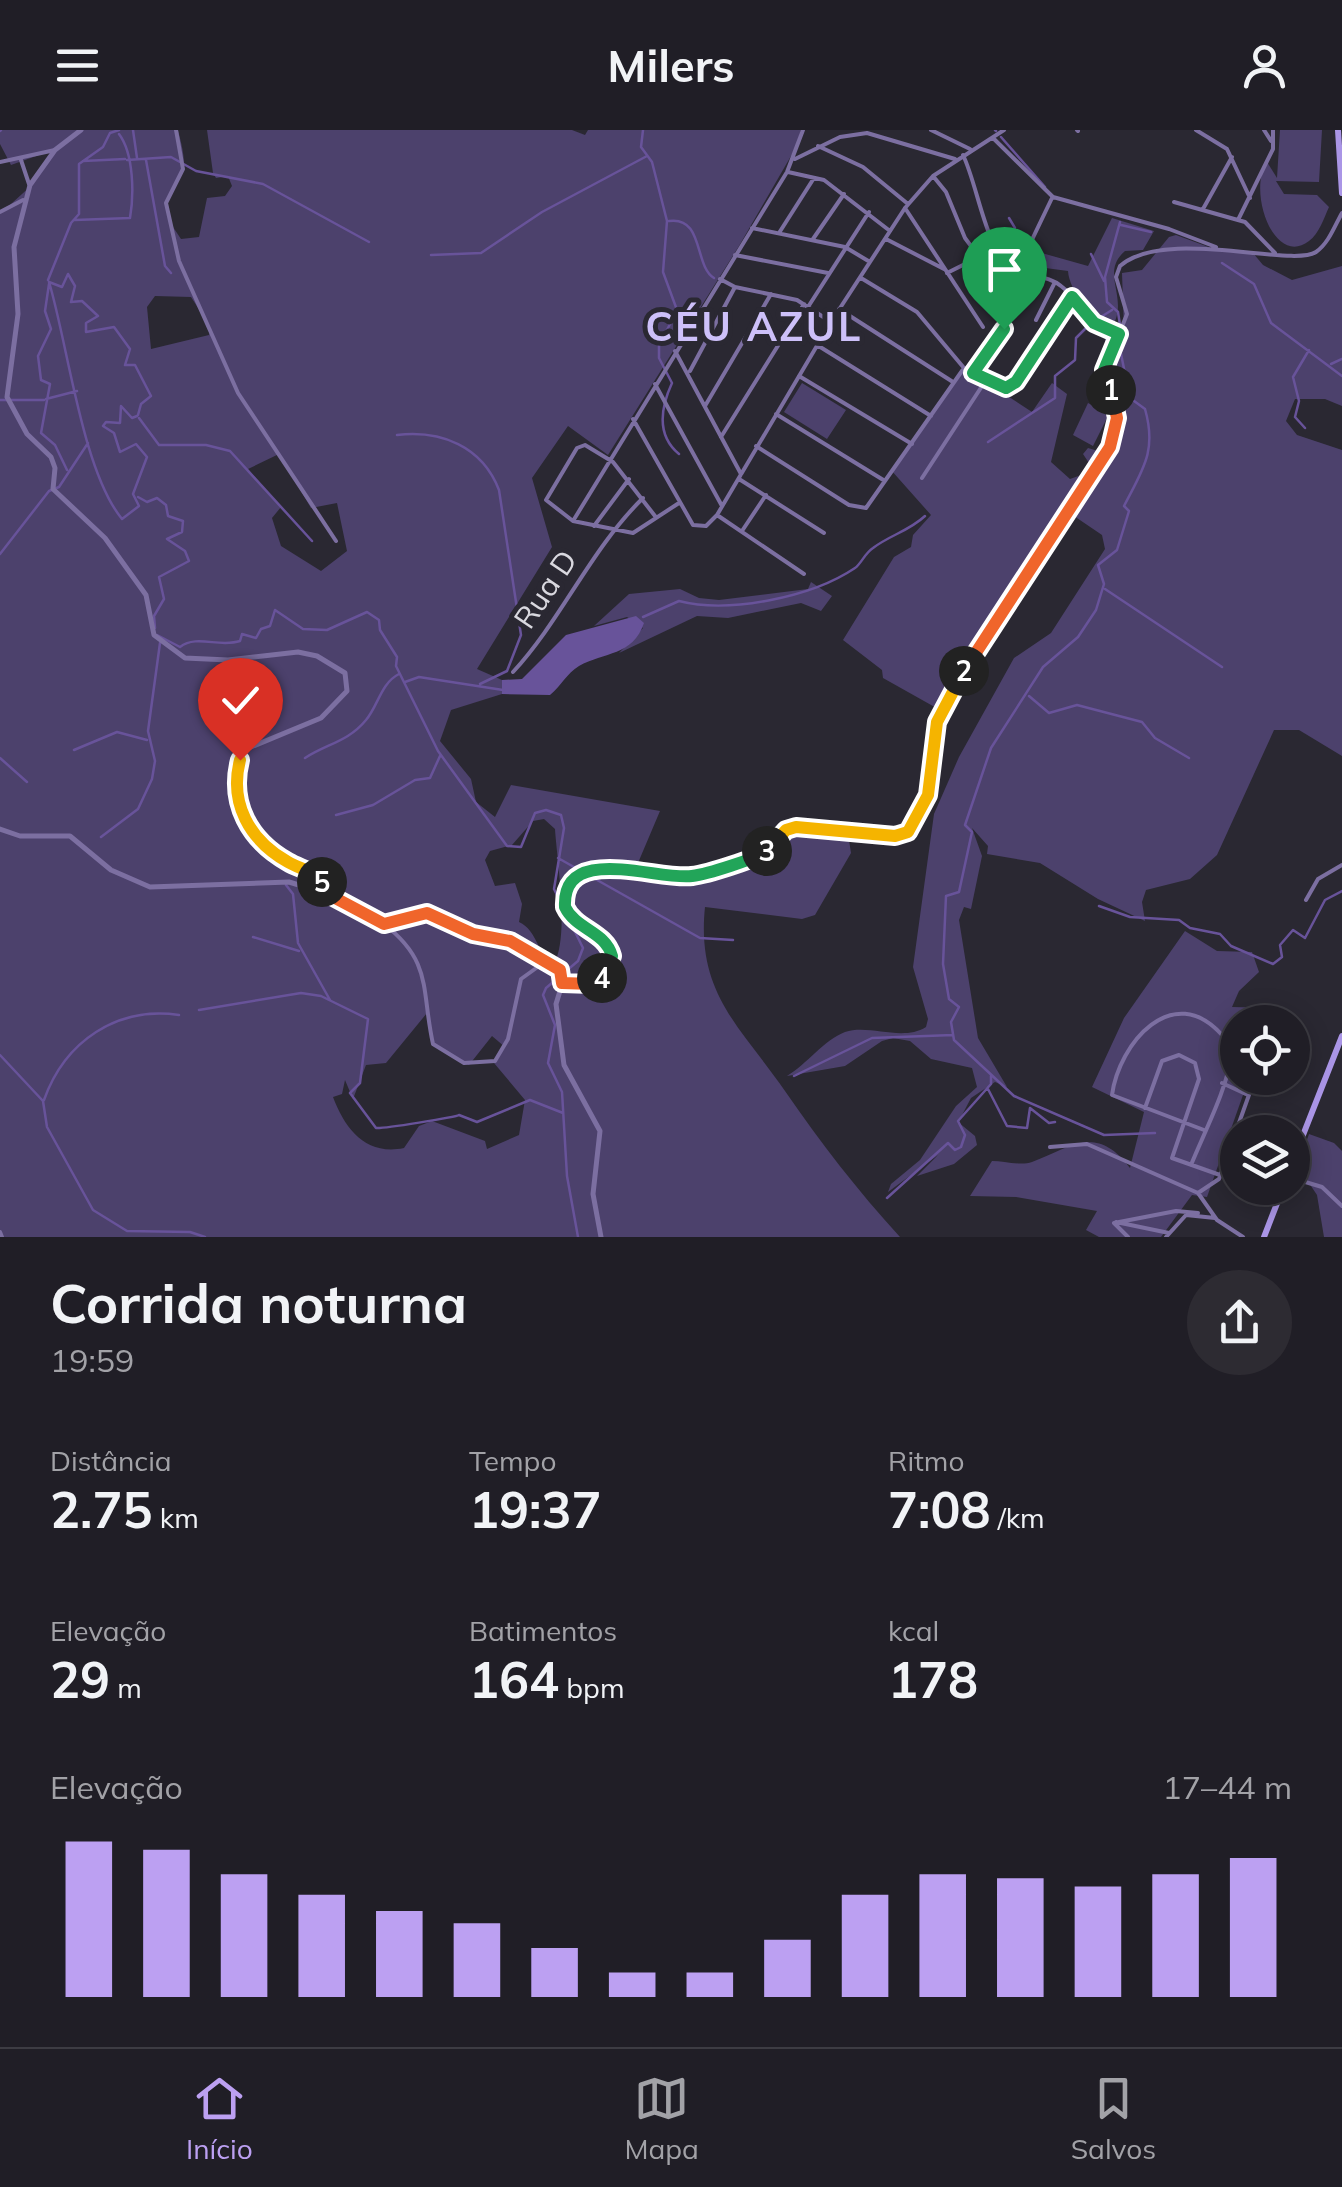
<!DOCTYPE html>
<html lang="pt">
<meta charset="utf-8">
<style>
:root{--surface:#201e26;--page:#2d2b32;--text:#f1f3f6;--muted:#a2a2a7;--line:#3d3c43;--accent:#bca0f2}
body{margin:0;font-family:Mulish,sans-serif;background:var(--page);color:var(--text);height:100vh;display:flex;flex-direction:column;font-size:38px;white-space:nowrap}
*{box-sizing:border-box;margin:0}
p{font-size:32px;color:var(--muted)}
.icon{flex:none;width:55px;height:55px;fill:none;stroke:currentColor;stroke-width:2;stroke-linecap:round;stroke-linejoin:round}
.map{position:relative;height:1107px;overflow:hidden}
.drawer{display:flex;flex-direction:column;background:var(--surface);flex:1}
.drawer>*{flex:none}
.buttons{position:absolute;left:1220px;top:875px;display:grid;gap:20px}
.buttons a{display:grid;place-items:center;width:90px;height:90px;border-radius:50%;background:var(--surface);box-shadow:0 5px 25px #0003,0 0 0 2px var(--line);font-size:50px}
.pin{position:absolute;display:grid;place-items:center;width:85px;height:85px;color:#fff;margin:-102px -42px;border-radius:50% 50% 50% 0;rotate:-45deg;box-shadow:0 0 10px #0007}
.pin .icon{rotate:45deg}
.km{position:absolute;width:50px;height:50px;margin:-25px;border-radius:50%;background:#222;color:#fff;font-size:28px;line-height:50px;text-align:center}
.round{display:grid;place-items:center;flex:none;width:105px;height:105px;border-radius:52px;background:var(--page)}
.overview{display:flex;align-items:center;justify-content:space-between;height:170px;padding:0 50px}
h1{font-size:55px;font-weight:700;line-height:75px}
.stats{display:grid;grid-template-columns:repeat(3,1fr);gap:15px;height:170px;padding:10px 50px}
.stats div{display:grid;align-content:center}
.stats b{font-size:50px;font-weight:700}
.stats small{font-size:28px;font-weight:400}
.stats p{font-size:28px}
.chart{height:280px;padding:20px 50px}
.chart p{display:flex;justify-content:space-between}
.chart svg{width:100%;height:180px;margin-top:10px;stroke:var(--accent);stroke-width:6}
header{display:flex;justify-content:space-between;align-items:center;height:130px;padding:0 50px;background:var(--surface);font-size:45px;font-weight:700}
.tabs{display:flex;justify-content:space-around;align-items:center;height:140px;border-top:2px solid var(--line);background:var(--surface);font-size:28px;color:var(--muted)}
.tabs a{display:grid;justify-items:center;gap:5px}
.tabs .on{color:var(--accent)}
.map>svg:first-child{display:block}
.green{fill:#4c416c;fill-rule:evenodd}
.water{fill:#68539a}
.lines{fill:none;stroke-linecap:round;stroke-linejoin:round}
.stream{stroke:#68539a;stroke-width:2.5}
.minor{stroke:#7c6fa1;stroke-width:4}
.tertiary{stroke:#7c6fa1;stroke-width:5}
.secondary{stroke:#aa95e6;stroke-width:6}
.split-1-casing{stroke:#fff;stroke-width:20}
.split-2-casing{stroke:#fff;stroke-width:20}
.split-3-casing{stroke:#fff;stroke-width:20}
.split-4-casing{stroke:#fff;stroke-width:20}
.split-5-casing{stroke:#fff;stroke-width:20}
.split-6-casing{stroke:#fff;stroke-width:20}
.split-1{stroke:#22a559;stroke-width:12}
.split-2{stroke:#f0652b;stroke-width:12}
.split-3{stroke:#f5b400;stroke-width:12}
.split-4{stroke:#22a559;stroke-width:12}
.split-5{stroke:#f0652b;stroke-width:12}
.split-6{stroke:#f5b400;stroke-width:12}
.labels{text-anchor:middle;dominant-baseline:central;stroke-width:10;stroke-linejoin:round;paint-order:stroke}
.street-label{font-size:30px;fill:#d9d8df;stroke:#2a2832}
.district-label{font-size:40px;font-weight:bold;letter-spacing:2.5px;fill:#cdc0f9;stroke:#2a2832}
</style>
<header><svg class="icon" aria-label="menu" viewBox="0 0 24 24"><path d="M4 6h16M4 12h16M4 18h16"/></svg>Milers<svg class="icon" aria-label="person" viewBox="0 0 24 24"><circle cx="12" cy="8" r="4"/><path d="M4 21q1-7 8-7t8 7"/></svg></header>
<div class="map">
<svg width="1342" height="1107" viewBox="0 0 1342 1107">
<rect width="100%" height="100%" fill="#2a2832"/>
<!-- green -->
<path class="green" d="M0 0H178C188 40 186 38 165 72L169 91 181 109 199 107 207 68 225 66 232 56 228 46 216 48 213 43 207 0H572L585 5 588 0H801L795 19 739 116 608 325 568 296 532 348 552 417 477 539 502 550V564L451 580 440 611 471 649 476 672 495 687 511 655 660 681 635 740 676 749 698 747 717 737 757 729 791 697 848 704 851 723 815 785 802 789 705 777C696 864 741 897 785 961 821 1013 857 1060 900 1107H0V84L33 54 53 20 11 35 0 14ZM155 166 191 167 211 198 209 205 151 219 147 177ZM279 324 311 378 337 373 347 421 321 441 281 416 272 388 281 377 248 339ZM544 689 555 699C557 731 570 810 553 835 537 824 538 801 519 792L522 774 515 753 495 756 485 730 490 721 512 715 533 691ZM427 883 432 915 469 935 492 906 505 917 494 933 525 970 519 1005 487 1019 485 1011 432 991 419 996 404 1018C366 1026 345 999 333 967L342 964 345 950 353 969 366 935 386 933Z
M1280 0H1322L1319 52 1276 51 1284 64 1317 65 1329 77C1324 88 1319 104 1309 111 1274 138 1247 61 1267 32L1277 48Z
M1112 88 1154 101 1143 120 1125 121C1099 143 1130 168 1112 197 1092 191 1069 160 1068 141L1023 135 1031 120 1088 136Z
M1176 105 1214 119 1253 123 1263 135 1292 150 1342 136V276L1325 269H1295L1286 291 1297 305 1342 320V626L1299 600H1274L1217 725 1190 749 1146 760 1142 772 1145 791 1098 769 1040 733 987 724 988 716 972 698 982 726 971 779 964 777 959 790 978 908 1007 957 995 952 971 968 961 987 958 992 975 1006 977 1015 954 1034 917 1046 938 1025 888 1062 891 1054 920 1030 956 976 977 957 972 938 931 929 910 911 893 908 882 911 845 936 787 946C807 934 824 910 845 902 870 894 902 912 926 897L928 889 913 837 934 684 959 627 1014 528 1051 503 1105 419 1102 405 1074 386 1017 461 940 580 883 548 882 540 843 510 894 427 911 417 913 405 931 385 891 340 963 237 1032 282 1052 253 1067 264 1051 332 1070 349 1087 343 1089 333 1083 324 1088 318 1108 324C1126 280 1105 252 1105 209L1124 201 1122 143 1142 140 1169 107Z
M802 253 846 280 827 309 784 282Z
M1088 273 1109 284 1093 316 1073 305Z
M811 452 832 466 821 481 801 473 728 488 697 486 619 523 643 498 627 487 594 496 629 464 680 459 699 468 719 470 808 459Z
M1185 801 1217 821 1252 822 1259 842 1239 861 1232 877 1274 878 1269 892H1238V948H1249L1207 1067 1192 1065 1161 1107H1099L1086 1100 1097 1081 1016 1067 970 1066 992 1031C1004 1031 1021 1036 1032 1032 1070 1018 1096 993 1130 1038L1144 982 1092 957 1124 888Z
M1309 1004 1334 1013 1342 1021V1107H1324L1317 1065 1309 1053 1293 1049Z"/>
<!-- water -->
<path class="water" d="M636 486 644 493C633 526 604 522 579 536 567 543 561 556 550 565L502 564V550L522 549 566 505Z"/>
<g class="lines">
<!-- stream -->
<path class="stream" d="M133 0 137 28
M643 0 641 17 652 32 667 91 663 142 677 180 659 216V228L672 253C661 277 656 305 679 324
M995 0 996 1
M0 1 1 0
M1001 7 1045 57
M127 30 171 27 196 41 263 54 369 112
M146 30 165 136 171 143
M83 31 125 29
M1009 88 1015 98
M75 90 130 88C134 65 134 24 119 4
M669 91C704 86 694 136 714 148
M1121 95 1151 102
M1091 124 1104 151
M431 125 481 123 542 82 647 26
M1222 133 1254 154 1271 193 1342 246
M48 150 71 93 79 84V34L103 17 110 3 119 0
M49 152C68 215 82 340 122 389L139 376 133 364 147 327 136 314 120 322 114 303 103 296 106 292 120 293 121 276 132 288 137 286
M49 152 62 157 68 144 75 156 71 172 82 171 98 186 86 193V202L114 197 130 219 125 235H135L151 266 141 274 138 285
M49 154 45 181 51 199 38 226 41 250 50 254 41 303 55 315 67 340
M1096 190 1112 180
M1120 195 1118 182 1107 172 1105 147 1120 92
M1122 205 1120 219 1130 268 1145 279C1157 321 1143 339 1124 376L1129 381 1117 420 1098 435 1104 454 1096 480 1078 507 1043 537 991 618 965 695 972 702 959 762 946 766 943 834 949 869 959 877 951 892 954 910 1014 966 1104 1005 1155 1003
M1331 234 1342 229
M46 269 77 261
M0 270H44
M139 288 159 315H206L230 321 312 411
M1305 298 1295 287 1299 271 1293 247 1309 220
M397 305C441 300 482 316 499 360L521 505 507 541 480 554
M988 312 1055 268V246L1075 230 1076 208 1090 194
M138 367 147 372 157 368 166 375 168 386 183 391 182 402 167 409 185 421 189 431 159 447 164 469 154 486 155 498
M0 424 49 361 59 357 88 313
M1105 459 1222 537
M643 487 679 471C729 484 812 467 855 438 861 434 865 423 873 418 890 405 909 401 925 386
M157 505 180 517C197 504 219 518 240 511L242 504 256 508 261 499 270 496 275 480 303 499 327 500 367 482 379 490 380 500 397 527 396 536 438 621 507 716 521 717 535 683 546 680 561 685 564 698 554 759 583 818 578 831 546 858 543 865 555 895 548 933 562 962 567 1046 578 1107
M405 552 419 547 503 560
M1029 566 1049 583 1077 575 1142 592 1155 608 1189 628
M74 620 117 602 147 610
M0 628 27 652
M305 628C326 614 348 612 366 590 378 576 381 553 399 544
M336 685 373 675 415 650 430 648 440 626
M101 707 138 679 152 649 155 631 148 601 160 513
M558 728 700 808 733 810
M286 755 293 764 298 813 330 870
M1099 776 1130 787 1179 790 1190 798 1220 804 1231 816 1273 834 1282 827 1280 815 1293 800 1305 808 1325 770 1342 761
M253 807 299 821
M199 880 301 863 321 866 368 889 360 953 350 963 376 998C383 999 456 987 459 985L477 992 530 970 563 983
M0 925 43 971 47 997 93 1080 127 1101 190 1102 205 1107
M794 946 872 908 953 905
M988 959 1007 996 1027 998 1030 978 1049 993 1055 992
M44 970C65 911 117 876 179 885
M887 1068 948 1013 955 1020 961 1017 965 1005 958 991 991 954V946"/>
<!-- minor -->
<path class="minor" d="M176 0 183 39 166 73 179 131 238 263 336 411
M931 0 970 19
M1077 0 1078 1
M1196 0 1227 19 1250 68
M1264 0 1271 11
M993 8 1053 67 1169 99 1216 117
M818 16 863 37 908 74
M963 25C978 56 985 118 1011 137 1026 148 1047 144 1061 156 1082 172 1090 198 1119 204
M795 29 840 7 867 3 955 29
M21 30 29 54
M0 32 55 20
M788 42 824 50 890 101
M933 46 946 62 965 108 1000 155
M1174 72 1245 92 1275 123
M905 78 983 197
M1203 79 1232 27
M0 82 23 70
M1238 90 1273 19V0
M752 98 845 117 870 132
M779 103 814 48
M813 109 844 64
M886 109 944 139
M735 125 828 143
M1017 141 1052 68
M947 143 995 119
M861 148 917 182 964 238 1002 258 1016 252 1072 167
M720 149 735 157 797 170 831 192
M1020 170 1032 146
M808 177 869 82
M839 179 953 252
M1036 190 1055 152
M817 215 931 286
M675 221 741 344
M690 241 735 157
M973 243 1004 199
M799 246 912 314
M655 254 722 376
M705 276 771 164
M776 284 885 351
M633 289 693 395 706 396 717 385 831 192 905 78 933 46 1004 0
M721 307 804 174
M756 316 849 375 866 378 964 238
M922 348 986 250
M739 349 824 403
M717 385 804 444
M655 386 613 332 585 315 577 318 546 370 573 391 633 403 679 373
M573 391 787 42 803 0
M594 396 629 349
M742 401 766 365
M513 542C562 489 590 420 643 368
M1306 770 1318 749 1342 735
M384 794C433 832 421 860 433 914L464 933 495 931 508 909 521 849 546 831
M562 853 598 852 611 826C606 801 576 800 565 777L568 757 586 741 620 739 697 746 756 729 786 700 796 697 895 706 907 702C940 666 928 615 945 573L1110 317 1116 280 1105 240 1127 184 1116 147 1120 136C1164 97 1292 138 1316 122 1329 113 1335 95 1342 83
M1275 892 1277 887
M1222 953 1248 965
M1145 978 1162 931 1179 925 1195 933 1199 949 1172 1028 1220 1045
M1050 1017 1087 1014 1198 1063 1217 1090 1243 1107
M1191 1035C1203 1005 1228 957 1231 926 1231 918 1227 911 1222 905 1173 850 1119 913 1112 965L1204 1000
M1292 1048 1322 1057 1342 1076
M1198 1063 1219 1049 1255 948
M1116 1092 1169 1103
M0 1102 2 1107
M1128 1107 1114 1093 1176 1081 1198 1083
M1166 1107 1186 1085 1215 1088"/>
<!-- tertiary -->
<path class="tertiary" d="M81 0 55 20 30 55 14 117 18 184 7 267 27 304 51 327 55 338 53 359 105 408 146 465 154 505 185 528 228 530 298 522 317 526 345 543 347 561 321 588 246 619C222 660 246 705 283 730 294 737 307 741 319 747L321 761
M0 699 20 706H70L111 740 150 757 289 752 335 766 384 794 427 783 473 803 521 816 561 840 564 848 556 874 564 935 600 1001 593 1064 601 1107"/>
<!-- secondary -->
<path class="secondary" d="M1338 0 1342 63
M1292 1033 1342 906
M1264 1107 1283 1058"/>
</g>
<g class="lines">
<defs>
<path id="split-1" d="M1004 199 973 243 1006 258 1016 252 1072 167 1094 193 1119 204 1104 240 1111 260"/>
<path id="split-2" d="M964 541 1110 317 1117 288 1111 260"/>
<path id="split-3" d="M767 721 786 700 796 697 895 706 908 702 928 665 937 592 964 541"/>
<path id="split-4" d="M602 848 612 826C605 801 576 800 565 777 562 712 658 751 692 746 708 744 755 729 767 721"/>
<path id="split-5" d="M322 752V761L384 794 427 783 473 804 510 811 560 840 562 853 592 854 602 848"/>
<path id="split-6" d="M240 630C229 673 249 710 288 732 300 739 314 741 322 752"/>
</defs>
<!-- split-1 casing -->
<use href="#split-1" class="split-1-casing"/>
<!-- split-2 casing -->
<use href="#split-2" class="split-2-casing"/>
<!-- split-3 casing -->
<use href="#split-3" class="split-3-casing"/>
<!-- split-4 casing -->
<use href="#split-4" class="split-4-casing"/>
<!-- split-5 casing -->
<use href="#split-5" class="split-5-casing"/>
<!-- split-6 casing -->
<use href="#split-6" class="split-6-casing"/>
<!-- split-1 -->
<use href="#split-1" class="split-1"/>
<!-- split-2 -->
<use href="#split-2" class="split-2"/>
<!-- split-3 -->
<use href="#split-3" class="split-3"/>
<!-- split-4 -->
<use href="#split-4" class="split-4"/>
<!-- split-5 -->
<use href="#split-5" class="split-5"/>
<!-- split-6 -->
<use href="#split-6" class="split-6"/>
</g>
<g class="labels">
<!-- street labels -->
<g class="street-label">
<text transform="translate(545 459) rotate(-56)">Rua D</text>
</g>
<!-- district labels -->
<g class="district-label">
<text x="754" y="196">CÉU AZUL</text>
</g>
</g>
</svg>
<div class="buttons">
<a><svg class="icon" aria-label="locate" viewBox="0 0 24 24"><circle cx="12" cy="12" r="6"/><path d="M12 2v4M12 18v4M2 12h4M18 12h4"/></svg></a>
<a><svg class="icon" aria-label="layers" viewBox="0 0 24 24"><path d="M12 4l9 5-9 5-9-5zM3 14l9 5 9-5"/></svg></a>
</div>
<div class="pin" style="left:1004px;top:199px;background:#1e9e55"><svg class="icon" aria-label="arrive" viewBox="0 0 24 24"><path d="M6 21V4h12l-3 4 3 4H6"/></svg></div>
<div class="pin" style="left:240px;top:630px;background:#d93025"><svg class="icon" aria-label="check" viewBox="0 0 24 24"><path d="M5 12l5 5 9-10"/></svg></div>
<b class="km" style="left:1111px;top:260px">1</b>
<b class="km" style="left:964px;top:541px">2</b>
<b class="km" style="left:767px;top:721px">3</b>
<b class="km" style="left:602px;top:848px">4</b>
<b class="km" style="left:322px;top:752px">5</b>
</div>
<section class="drawer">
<div class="overview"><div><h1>Corrida noturna</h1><p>19:59</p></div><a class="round"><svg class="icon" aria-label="share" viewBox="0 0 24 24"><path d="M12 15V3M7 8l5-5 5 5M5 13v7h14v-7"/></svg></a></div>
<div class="stats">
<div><p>Distância</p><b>2.75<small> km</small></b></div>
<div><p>Tempo</p><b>19:37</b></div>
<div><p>Ritmo</p><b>7:08<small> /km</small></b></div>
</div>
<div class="stats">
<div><p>Elevação</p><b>29<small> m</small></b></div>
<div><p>Batimentos</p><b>164<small> bpm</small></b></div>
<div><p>kcal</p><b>178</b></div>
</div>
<div class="chart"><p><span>Elevação</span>17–44 m</p>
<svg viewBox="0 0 160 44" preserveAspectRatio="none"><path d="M5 44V6M15 44V8M25 44V14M35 44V19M45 44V23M55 44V26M65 44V32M75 44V38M85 44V38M95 44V30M105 44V19M115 44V14M125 44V15M135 44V17M145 44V14M155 44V10"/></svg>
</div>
</section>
<nav class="tabs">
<a class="on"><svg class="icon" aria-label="home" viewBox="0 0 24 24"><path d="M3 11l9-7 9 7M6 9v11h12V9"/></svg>Início</a>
<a><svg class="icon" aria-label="map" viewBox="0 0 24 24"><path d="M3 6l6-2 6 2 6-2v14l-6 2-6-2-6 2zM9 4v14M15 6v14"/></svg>Mapa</a>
<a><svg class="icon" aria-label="saved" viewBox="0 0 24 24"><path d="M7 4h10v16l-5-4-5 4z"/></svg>Salvos</a>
</nav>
